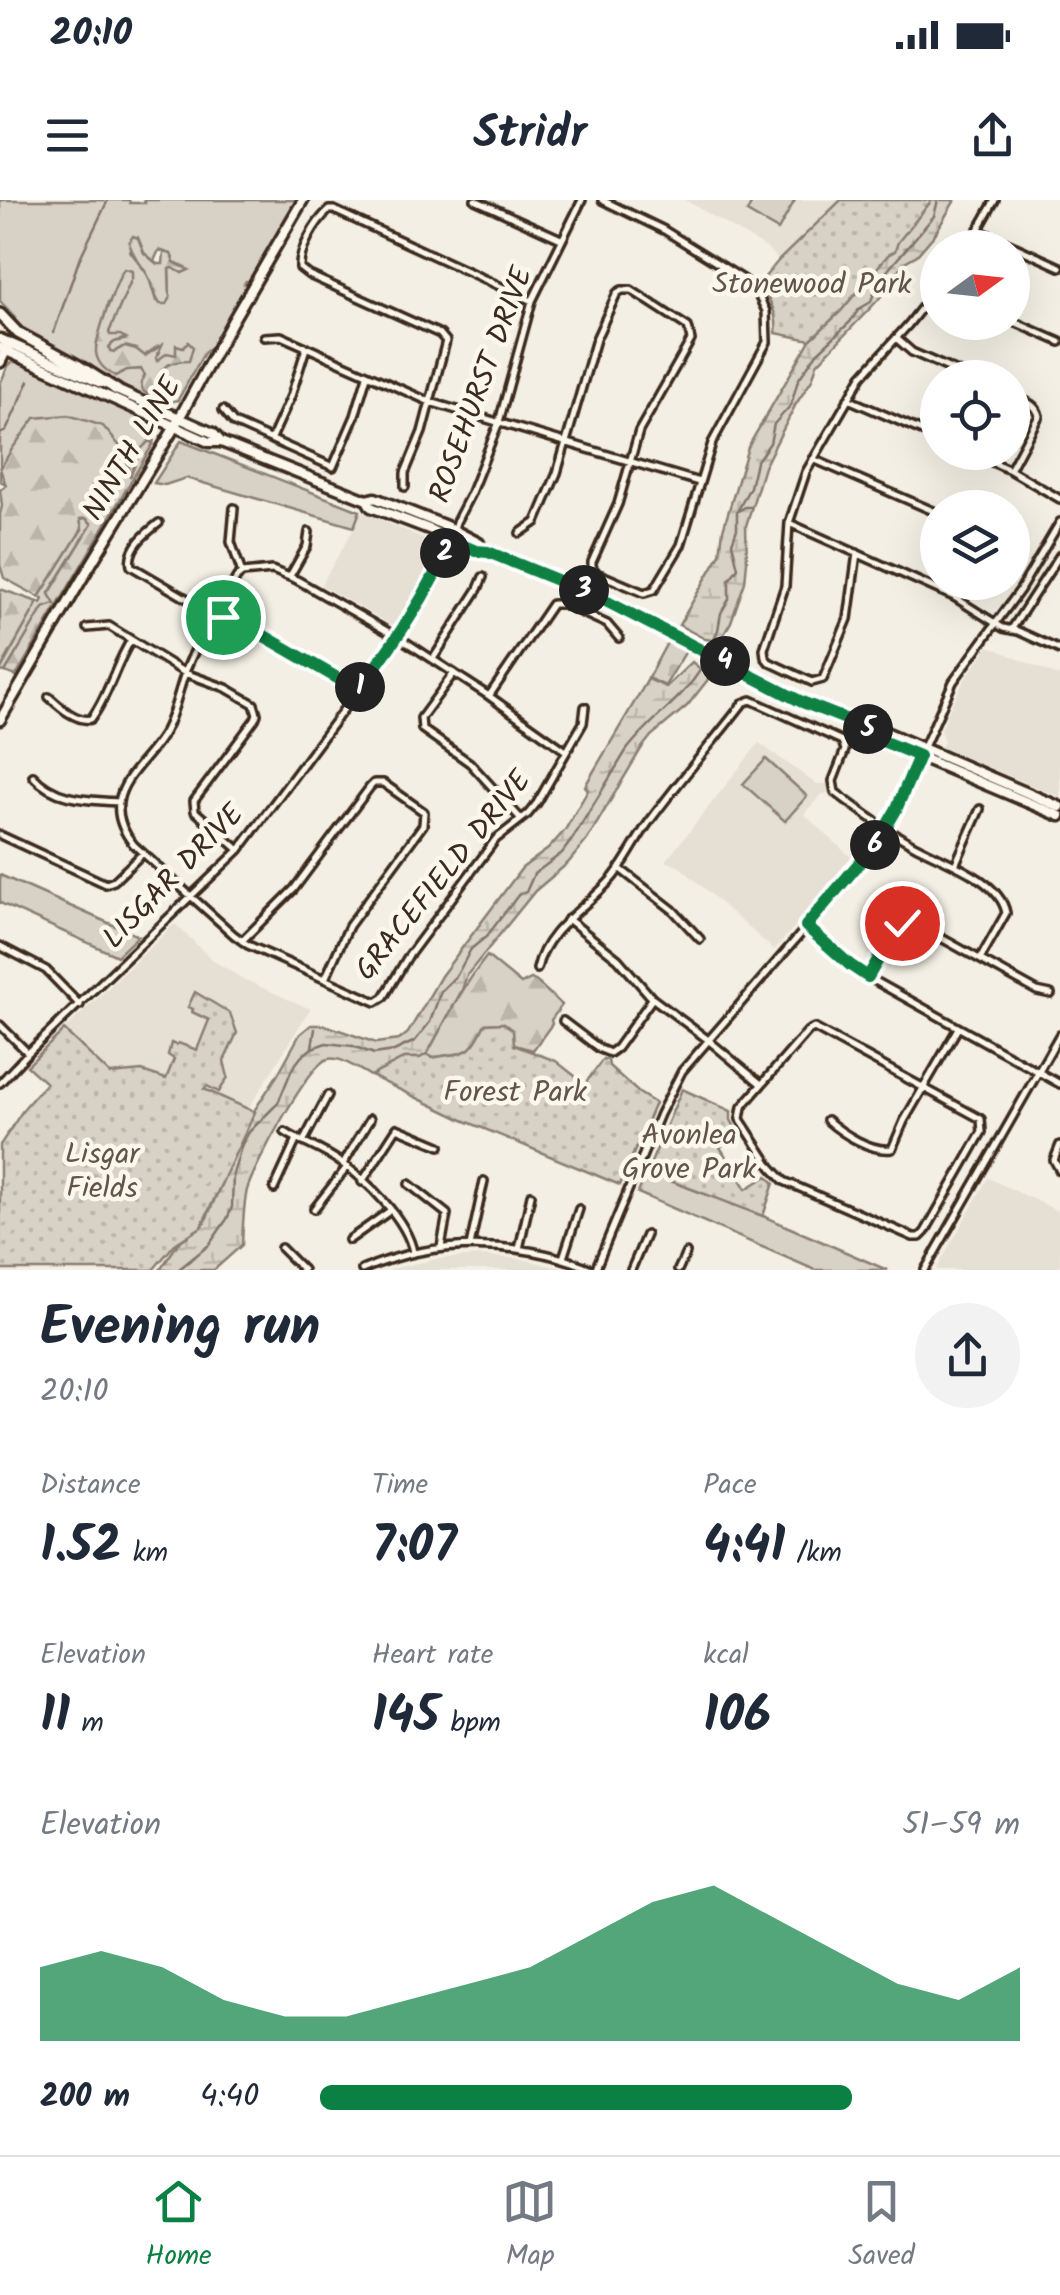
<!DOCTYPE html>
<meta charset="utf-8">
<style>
:root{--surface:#fff;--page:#f2f2f3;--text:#1f2937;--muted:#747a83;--line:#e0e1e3;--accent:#0b8043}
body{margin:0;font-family:Kalam,sans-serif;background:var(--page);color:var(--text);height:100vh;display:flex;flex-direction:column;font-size:38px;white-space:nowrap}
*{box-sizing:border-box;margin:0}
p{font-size:32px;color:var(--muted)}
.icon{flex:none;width:55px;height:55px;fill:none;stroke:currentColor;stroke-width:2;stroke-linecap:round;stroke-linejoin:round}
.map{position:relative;height:1070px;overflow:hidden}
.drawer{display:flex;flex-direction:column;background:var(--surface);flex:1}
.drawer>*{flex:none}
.needle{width:65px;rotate:75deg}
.controls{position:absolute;left:920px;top:30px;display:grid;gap:20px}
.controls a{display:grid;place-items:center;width:110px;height:110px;border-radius:50%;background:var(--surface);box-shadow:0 10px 40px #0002;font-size:50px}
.pin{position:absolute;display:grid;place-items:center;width:85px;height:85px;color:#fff;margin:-42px;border:5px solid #fff;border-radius:50%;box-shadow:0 2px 10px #0007}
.km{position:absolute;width:50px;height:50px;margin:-25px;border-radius:50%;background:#222;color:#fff;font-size:28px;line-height:50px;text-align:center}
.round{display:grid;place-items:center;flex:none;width:105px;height:105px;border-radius:52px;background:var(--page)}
.head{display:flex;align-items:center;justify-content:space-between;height:170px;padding:0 40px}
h1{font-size:55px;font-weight:700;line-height:75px}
.stats{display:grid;grid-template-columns:repeat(3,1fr);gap:15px;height:170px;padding:10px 40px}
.stats div{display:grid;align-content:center}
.stats b{font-size:50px;font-weight:700}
.stats small{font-size:28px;font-weight:400}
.stats p{font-size:28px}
.chart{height:280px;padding:20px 40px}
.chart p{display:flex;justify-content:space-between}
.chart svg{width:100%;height:180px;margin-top:10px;fill:var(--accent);opacity:.7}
ul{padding:0 40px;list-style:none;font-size:32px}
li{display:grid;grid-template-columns:160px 120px 1fr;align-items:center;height:75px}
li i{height:25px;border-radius:12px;background:var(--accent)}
.status{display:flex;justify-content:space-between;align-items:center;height:70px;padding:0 50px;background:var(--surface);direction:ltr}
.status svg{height:28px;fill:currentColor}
header{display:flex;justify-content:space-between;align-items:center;height:130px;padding:0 40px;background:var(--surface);font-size:45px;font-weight:700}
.tabs{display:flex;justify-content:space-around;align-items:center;height:140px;border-top:2px solid var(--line);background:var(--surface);font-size:28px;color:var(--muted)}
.tabs a{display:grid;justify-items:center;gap:5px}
.tabs .selected{color:var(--accent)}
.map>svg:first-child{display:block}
.built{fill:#e5dfd4}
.grass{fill:#d8d1c6;stroke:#8a7e72;stroke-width:2.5;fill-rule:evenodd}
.forest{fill:url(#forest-firs);stroke:#8a7e72;stroke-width:2.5}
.wetland{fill:url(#wetland-marsh);stroke:#8a7e72;stroke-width:2.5}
.cemetery{fill:url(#cemetery-stones);stroke:#8a7e72;stroke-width:2.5}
.park{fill:url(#park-dots);stroke:#8a7e72;stroke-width:2.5}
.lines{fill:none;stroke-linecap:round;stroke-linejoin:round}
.stream{stroke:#817468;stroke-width:2.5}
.minor-casing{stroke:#3b2a1e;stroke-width:12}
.major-casing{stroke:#3b2a1e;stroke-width:15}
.highway-casing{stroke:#3b2a1e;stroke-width:16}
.minor{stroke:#fbf7ec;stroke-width:5}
.major{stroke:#fbf7ec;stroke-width:8}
.highway{stroke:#fbf7ec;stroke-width:9}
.route-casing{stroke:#fff;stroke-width:20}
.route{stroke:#0b8043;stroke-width:12}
.labels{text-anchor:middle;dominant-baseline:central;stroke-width:9;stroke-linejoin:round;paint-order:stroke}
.park-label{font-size:30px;fill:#625448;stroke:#fbf7ec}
.street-label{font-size:30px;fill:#3b2a1e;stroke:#fbf7ec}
</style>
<div class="status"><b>20:10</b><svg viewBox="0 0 49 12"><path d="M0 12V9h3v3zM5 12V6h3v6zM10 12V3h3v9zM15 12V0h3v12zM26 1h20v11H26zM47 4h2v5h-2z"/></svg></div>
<header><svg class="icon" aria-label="menu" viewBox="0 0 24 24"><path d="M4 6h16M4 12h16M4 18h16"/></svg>Stridr<svg class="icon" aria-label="share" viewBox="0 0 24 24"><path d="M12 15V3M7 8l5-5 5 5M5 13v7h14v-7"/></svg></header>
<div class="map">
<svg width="1060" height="1070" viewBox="0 0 1060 1070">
<defs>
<pattern id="forest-firs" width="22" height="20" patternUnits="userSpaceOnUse" patternTransform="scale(2.5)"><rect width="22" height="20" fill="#d8d1c6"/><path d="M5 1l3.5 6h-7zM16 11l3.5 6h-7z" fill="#bab4aa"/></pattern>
<pattern id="wetland-marsh" width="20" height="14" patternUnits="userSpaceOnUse" patternTransform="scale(2.5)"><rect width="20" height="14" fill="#d8d1c6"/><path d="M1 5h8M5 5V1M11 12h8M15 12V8" fill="none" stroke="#bab4aa"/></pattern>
<pattern id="cemetery-stones" width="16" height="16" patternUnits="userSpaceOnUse" patternTransform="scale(2.5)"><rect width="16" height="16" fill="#d8d1c6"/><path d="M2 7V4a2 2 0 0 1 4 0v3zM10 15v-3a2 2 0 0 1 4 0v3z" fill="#bab4aa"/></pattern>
<pattern id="park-dots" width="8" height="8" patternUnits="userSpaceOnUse" patternTransform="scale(2.5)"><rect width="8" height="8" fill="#d8d1c6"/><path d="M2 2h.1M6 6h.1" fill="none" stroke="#bab4aa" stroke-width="1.8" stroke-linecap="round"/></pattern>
</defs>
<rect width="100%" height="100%" fill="#f3efe4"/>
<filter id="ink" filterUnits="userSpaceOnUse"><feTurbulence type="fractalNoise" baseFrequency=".01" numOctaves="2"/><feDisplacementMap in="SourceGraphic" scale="20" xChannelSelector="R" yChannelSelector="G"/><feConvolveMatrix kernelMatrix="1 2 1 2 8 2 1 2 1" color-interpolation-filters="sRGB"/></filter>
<g filter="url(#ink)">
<!-- built -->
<path class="built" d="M685 0H841L779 60 765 47Z
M360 311 439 345 395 427 321 385 352 332Z
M989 446 1060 477V597L941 547 944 542 941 530 951 506 965 479Z
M759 543 816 584H828L831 592 822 594 804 614 853 659 774 750 680 667 666 661Z
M175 724 215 762 243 779 310 809 249 908 190 883 173 881 143 871 110 874 64 830Z
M988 978 1060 1012V1070H936Z
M480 1056 522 1059 568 1070H387L436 1059Z"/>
<!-- grass -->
<path class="grass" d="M0 0H129L130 3H145L144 0H297L249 82 246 81 244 84 247 86 214 145 204 153 178 200 159 205 33 137 15 122V117L0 101ZM138 38 144 53 154 61 159 50 171 54 174 62 186 67 169 68 170 99 156 101 148 75 130 51ZM120 75 132 78 109 132V135L124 140 114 142 109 147 110 151 114 152 122 147 136 149 144 156 158 146 160 152 156 158 157 162 177 155 163 168 156 181 158 187 141 184 145 175 141 169 127 170 115 176 96 146 108 103 112 98Z
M753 0H795L778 30 747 12Z
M13 161H21L152 222 156 229 153 244 149 241 130 278 128 275 0 268 6 284 0 281V184L8 166Z
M181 241 360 311 354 327 186 278 165 285 154 283Z
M80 318H86L92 324 49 393 55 404 54 406 43 409 5 472 0 471 38 402 41 403 43 399 39 397 82 329Z
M766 559 807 596 785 621 743 584Z
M0 675 138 736 117 756 0 703Z
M647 972 763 1016 887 1070H815L638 993Z"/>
<!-- forest -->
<path class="forest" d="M133 36 138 38 144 53 157 64H163L164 52 171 54 174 62 189 70 182 73 173 68 169 69 170 99 167 104H160C155 97 154 89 150 80 144 66 132 57 129 42Z
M124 69 132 71V78L109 132 110 135H120L126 138 114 142 109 147 110 151 114 152 125 146 136 149 145 156 162 145 156 158 157 161 167 153 176 155V145L183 147 188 142 193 147 189 161C171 161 160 165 156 184L158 187H168L157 201 143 191 141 184 145 175 141 169 127 170 115 176C106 171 97 163 96 152 95 138 116 82 124 69Z
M68 215 103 226 128 256 130 277 141 249 149 241 153 244 16 476 5 472 43 408 55 404 49 394 92 324 86 318 80 319 82 329 39 397 4 378 0 365V314L2 306 0 290 6 285 0 269 12 249 35 218Z
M0 389 38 402 0 470Z
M487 756 521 784 531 779 537 782 562 805 551 820 552 824 533 850 514 845 504 823 485 824C469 859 465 851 431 858L427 854C446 820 462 787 487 756Z"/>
<!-- wetland -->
<path class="wetland" d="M932 0H955L935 34 917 55 903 63 896 76 878 100 817 164 812 180 796 204 764 267 746 326 747 362 745 382 731 422 720 441 705 439 679 425 720 354 723 330 748 247 810 140 841 111Z
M692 462 710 477 687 506 651 536 641 549 587 640 568 663 535 691 467 775 462 790 427 854 420 858H405L371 876C359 870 341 856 328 859 308 864 253 969 247 990 243 1008 243 1027 242 1045L214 1070H160L179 1042 201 1027 205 1022 250 917 278 874 300 834 311 825H325L376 843 399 840 408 833 441 776 522 668 548 649 565 630 588 590 585 586 648 479 666 487Z"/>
<!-- cemetery -->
<path class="cemetery" d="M668 441 686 451 665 486 648 478Z"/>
<!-- park -->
<path class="park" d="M841 0H932L898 42 895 51 888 55 841 111 810 140 776 133C778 114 770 99 759 84L779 60Z
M195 792 230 813 237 833 224 861 228 877 219 892 207 886 204 889 255 912 201 1027 175 1044 153 1070H0V945L25 907 46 883 27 866 64 830 110 874 142 871 166 879 174 859 168 855 171 843 176 845 178 843 197 850 209 820 192 812 193 809 188 807Z
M504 823 513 830 514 845 556 861 585 884 603 859 608 860 609 866 639 893 655 903 620 985 463 920 371 876 405 858H420L427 854 432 858C466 851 469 859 485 824Z
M682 889 731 911V920L739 934 720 947 746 989 767 976 774 983 763 1016 647 972Z"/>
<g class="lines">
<!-- stream -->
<path class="stream" d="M54 132 79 60 108 0
M0 234 6 231 29 181
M738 311 745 307H750
M710 449 718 430 721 413 729 399V380L738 368 732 343 737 329V312L750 287 756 262 770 243 774 224 791 205 798 180 817 153 850 122 859 109 871 102C873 92 879 87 882 77L934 16 938 0
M312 847 315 829
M178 1070 209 1045 227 1019 232 1007 233 974 242 944 249 932 278 903 292 869 301 857 312 848 326 843 353 846 374 854 394 851 415 841 430 822 441 791 457 775 471 749 487 736 519 694 526 692 534 674 562 653 573 638 626 551C651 517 690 496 707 457"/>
<defs>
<path id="minor" d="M475 0 561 39
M978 30 1060 67
M968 48 995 0
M1012 121 1060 142
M264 137 281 136 430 202 699 282
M896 138 912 152 971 178
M848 199 938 238
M223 210 234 223 333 267 355 216 367 176
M272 238 291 196 306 148
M970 252 1010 270 1060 299
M813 259 938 313
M1010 270 1039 216C1036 203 1024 201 1012 196
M405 287V273L422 232 446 141 440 134 309 75 300 68C299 50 315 22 329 10H334L532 101
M234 308 231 342 242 373
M159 323C146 333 127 348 131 366L208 411 253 430 358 490
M789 323 954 397 1003 428 1018 431 1060 450
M520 333 536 322 557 273 596 139 617 93 622 90H631L688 127 691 140 639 231 618 304 592 362V367L597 373 644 393 654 390 681 345 712 243 767 142 766 111 755 89 743 79 664 30 602 0
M857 353 848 419 823 479 812 482 769 462 765 457 764 449 785 386 789 323 806 272 862 176 908 125 938 87
M290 376 307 346 309 332
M87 428 109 426 185 473 226 488 254 504 257 514 255 519 194 601 195 611 239 650
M1011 430 1060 355
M433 459 478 389 483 377
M454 473 421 518 422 529 470 563 521 619
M489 496 552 404H563L607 424 619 438
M49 497C60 507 76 522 91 519 109 495 115 465 131 440
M566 551 489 496 406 442 297 380 272 370 242 373 237 377C221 406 201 434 188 465 179 486 176 510 165 531 153 555 123 575 119 602 117 618 124 633 134 645L234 735 248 745 376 802 384 797 407 758 496 639 528 614 537 603 583 523 585 507
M33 576C55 601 88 600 119 602
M0 635 106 684 114 681 143 653
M955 665 980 609
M619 668 673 710 700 739
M568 719 618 759 652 798 707 839 761 884
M806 726 851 765 868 777 1060 884
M242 741 294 689 370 587 374 583H383L424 612 423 625 349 726 325 779
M0 746 46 770 80 805
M537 769C546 727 589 707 614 676 628 658 638 636 652 618 681 579 713 542 743 503L751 500 842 541 845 550 833 581 835 592C860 611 886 630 914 645 941 660 1000 679 1006 713L980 759
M869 776C879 757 890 731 909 720L1037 791 1051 794
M563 821 600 849 610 853 617 848 652 799
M0 825 28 853
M814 828 981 919 982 932 925 1032 920 1037H913L784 981 771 967 740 919 742 907 808 831Z
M0 883 28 853 239 650 402 431 448 348 456 322 470 295 499 222 532 101 582 0
M827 920C843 934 871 952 892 949L904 921 958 828
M285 932C302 943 324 950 340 962 367 980 407 1020 413 1052
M303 942 328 895
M1060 945 1054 960 1060 971
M343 964 370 919
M362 982 397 928 440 946
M409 984 447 1014 441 1047
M274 989 297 939
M314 1009 347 967
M349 1040 391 1010
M470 1046 484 981
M281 1048 303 1070
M519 1049 531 995
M563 1058 579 1009
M362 1070C436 1038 520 1039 594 1070
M595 1070 660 914 682 871 856 670 878 641 896 610 953 482 1020 390 1060 322
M631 1070 646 1035
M678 1070 686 1053
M925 1070 1060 834"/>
<path id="major" d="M0 139 101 183
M0 148 209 242H221L367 300 371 307 429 329 476 351H488L594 395 801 502 873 531H883L1060 607
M114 189 213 233 221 242
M367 300 375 298 446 326 479 343 482 350
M0 520 82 379 171 233 233 120 303 0
M873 531 880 540 1060 616"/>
<path id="highway" d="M0 114 18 133 79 166 117 190
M0 162 9 144"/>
</defs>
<!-- minor casing -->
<use href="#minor" class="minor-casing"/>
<!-- major casing -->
<use href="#major" class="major-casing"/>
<!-- highway casing -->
<use href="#highway" class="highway-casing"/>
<!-- minor -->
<use href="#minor" class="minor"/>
<!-- major -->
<use href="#major" class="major"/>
<!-- highway -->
<use href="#highway" class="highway"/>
</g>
</g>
<g class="lines" filter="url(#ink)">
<defs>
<path id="route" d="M223 417 254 430 358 490C393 444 429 395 450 340L476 351 488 352 594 395 802 502 873 530 880 540 919 556 896 610 878 641 806 726 850 765 868 777 890 739 902 723"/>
</defs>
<!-- route casing -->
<use href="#route" class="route-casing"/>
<!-- route -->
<use href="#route" class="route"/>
</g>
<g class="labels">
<!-- park labels -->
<g class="park-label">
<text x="812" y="85">Stonewood Park</text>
<text x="515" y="893">Forest Park</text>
<text x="689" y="936">Avonlea<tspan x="689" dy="34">Grove Park</tspan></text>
<text x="102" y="955">Lisgar<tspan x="102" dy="34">Fields</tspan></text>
</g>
<!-- street labels -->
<g class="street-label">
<text transform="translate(482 185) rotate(-70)">ROSEHURST DRIVE</text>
<text transform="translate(133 249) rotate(-59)">NINTH LINE</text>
<text transform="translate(444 676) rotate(-51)">GRACEFIELD DRIVE</text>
<text transform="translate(174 677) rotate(-46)">LISGAR DRIVE</text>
</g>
</g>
</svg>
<div class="controls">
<a><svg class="needle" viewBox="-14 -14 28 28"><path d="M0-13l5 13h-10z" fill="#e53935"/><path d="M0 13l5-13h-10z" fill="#747a83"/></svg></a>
<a><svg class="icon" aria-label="locate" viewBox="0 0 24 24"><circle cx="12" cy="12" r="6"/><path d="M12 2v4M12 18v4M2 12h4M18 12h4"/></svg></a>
<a><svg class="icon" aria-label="layers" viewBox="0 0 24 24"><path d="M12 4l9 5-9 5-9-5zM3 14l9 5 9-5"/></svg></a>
</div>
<div class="pin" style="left:223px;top:417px;background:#1e9e55"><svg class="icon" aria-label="arrive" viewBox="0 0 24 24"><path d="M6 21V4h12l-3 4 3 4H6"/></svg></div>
<div class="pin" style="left:902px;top:723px;background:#d93025"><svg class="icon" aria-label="check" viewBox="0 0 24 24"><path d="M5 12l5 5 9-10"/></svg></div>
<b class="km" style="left:360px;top:487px">1</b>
<b class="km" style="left:445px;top:353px">2</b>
<b class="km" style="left:584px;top:390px">3</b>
<b class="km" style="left:725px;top:461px">4</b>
<b class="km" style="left:868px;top:529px">5</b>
<b class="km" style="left:875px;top:645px">6</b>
</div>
<section class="drawer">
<div class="head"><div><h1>Evening run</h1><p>20:10</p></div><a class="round"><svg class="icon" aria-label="share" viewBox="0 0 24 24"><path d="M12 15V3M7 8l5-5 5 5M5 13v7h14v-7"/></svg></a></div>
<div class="stats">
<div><p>Distance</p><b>1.52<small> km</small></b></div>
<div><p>Time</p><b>7:07</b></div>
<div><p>Pace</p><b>4:41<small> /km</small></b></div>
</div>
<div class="stats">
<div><p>Elevation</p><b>11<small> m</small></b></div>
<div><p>Heart rate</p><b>145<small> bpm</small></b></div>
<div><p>kcal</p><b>106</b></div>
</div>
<div class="chart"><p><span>Elevation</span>51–59 m</p>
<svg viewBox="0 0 160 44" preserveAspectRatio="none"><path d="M0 44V26L10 22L20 26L30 34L40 38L50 38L60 34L70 30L80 26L90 18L100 10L110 6L120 14L130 22L140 30L150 34L160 26V44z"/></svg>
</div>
<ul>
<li><b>200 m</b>4:40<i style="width:76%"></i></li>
</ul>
</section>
<nav class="tabs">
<a class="selected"><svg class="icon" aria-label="home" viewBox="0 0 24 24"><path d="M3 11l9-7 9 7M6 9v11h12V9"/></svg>Home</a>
<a><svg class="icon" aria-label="map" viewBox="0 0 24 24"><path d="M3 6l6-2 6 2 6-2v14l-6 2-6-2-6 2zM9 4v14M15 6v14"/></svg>Map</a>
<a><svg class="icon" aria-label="saved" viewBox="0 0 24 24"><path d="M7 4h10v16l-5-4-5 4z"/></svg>Saved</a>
</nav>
